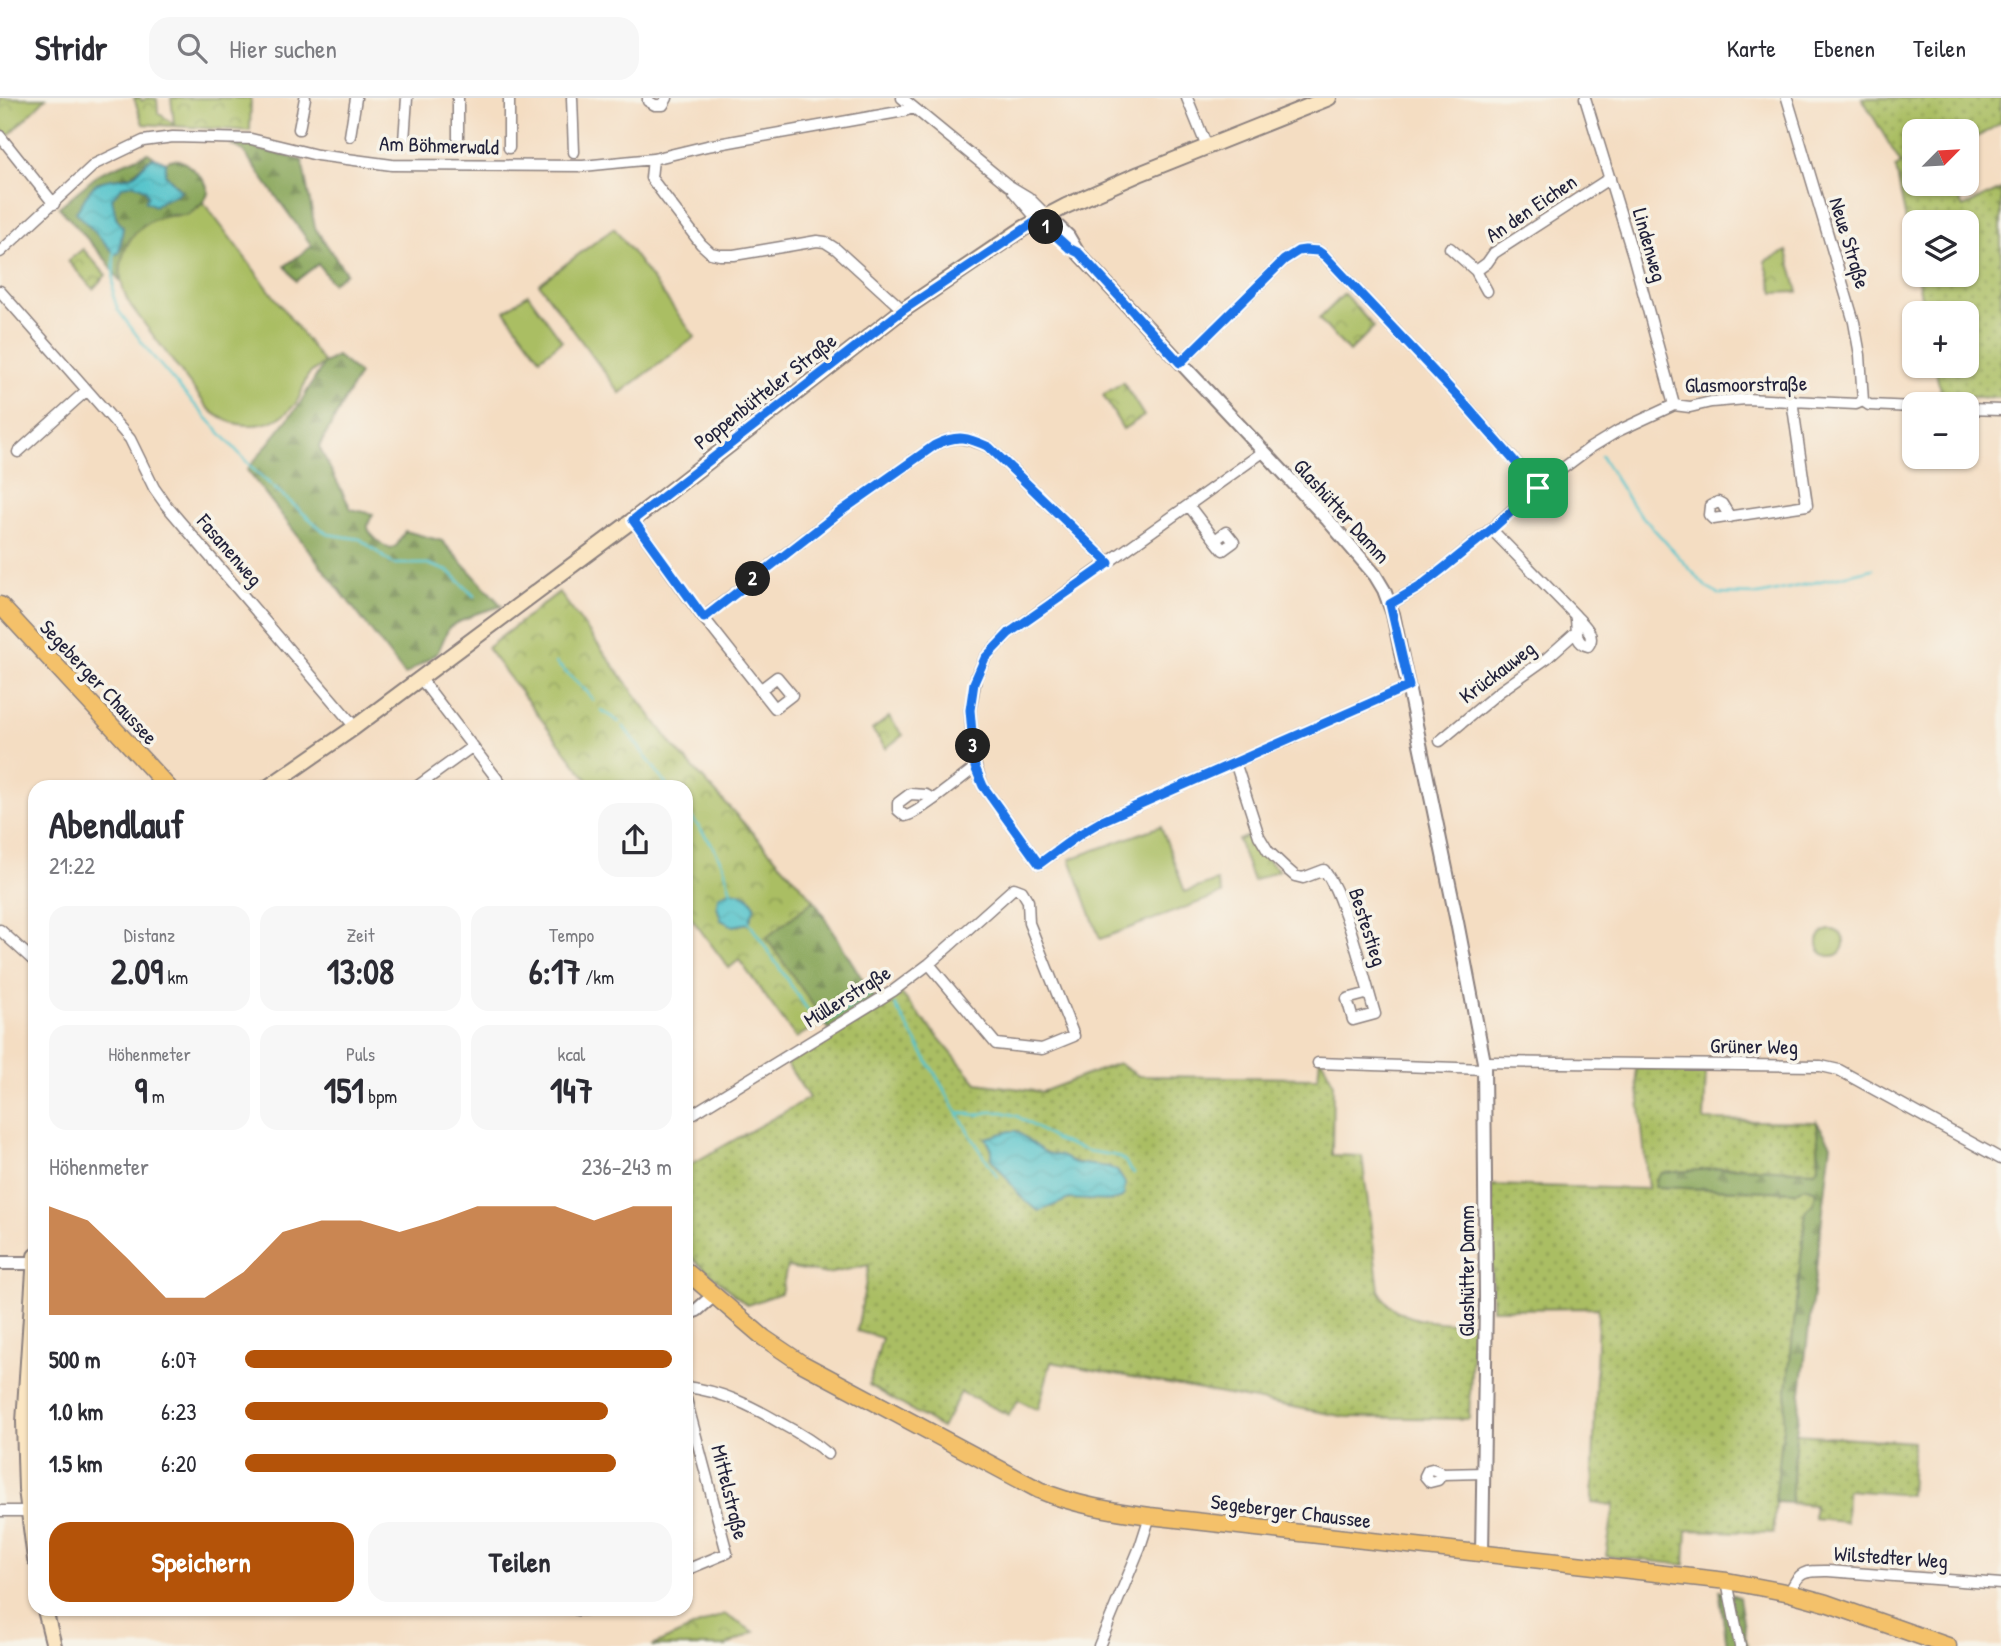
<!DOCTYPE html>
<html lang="de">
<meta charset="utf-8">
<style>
:root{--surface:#fff;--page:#f7f7f7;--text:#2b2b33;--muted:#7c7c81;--line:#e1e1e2;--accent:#b45309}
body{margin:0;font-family:"Patrick Hand",sans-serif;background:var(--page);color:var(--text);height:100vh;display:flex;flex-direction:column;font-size:26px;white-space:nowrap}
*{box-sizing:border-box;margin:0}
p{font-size:23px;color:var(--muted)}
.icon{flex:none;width:38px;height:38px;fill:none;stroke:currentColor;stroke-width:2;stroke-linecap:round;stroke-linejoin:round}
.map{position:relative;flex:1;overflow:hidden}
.panel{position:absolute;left:28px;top:682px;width:665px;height:836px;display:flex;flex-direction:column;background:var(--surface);border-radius:21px;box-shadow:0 2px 5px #0004}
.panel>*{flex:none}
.needle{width:46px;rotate:66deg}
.buttons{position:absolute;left:1902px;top:21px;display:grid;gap:14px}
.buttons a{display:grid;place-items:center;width:77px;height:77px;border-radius:14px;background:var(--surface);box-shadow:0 2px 5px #0004;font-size:35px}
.pin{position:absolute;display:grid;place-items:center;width:60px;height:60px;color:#fff;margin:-30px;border-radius:14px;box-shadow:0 4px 10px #0006}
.km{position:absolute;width:35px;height:35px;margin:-18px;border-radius:50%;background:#222;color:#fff;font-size:19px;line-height:35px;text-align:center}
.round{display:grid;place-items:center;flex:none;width:74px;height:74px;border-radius:21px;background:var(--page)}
.headline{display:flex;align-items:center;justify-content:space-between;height:119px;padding:0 21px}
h1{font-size:38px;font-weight:700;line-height:52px}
.figures{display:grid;grid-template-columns:repeat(3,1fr);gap:10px;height:119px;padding:7px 21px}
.figures div{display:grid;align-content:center;border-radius:18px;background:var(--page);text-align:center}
.figures b{font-size:35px;font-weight:700}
.figures small{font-size:19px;font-weight:400}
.figures p{font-size:19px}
.chart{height:196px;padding:14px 21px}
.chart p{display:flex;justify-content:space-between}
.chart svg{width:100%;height:126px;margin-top:7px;fill:var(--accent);opacity:.7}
.primary-button{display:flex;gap:14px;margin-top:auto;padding:14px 21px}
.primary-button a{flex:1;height:80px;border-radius:21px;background:var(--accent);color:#fff;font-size:28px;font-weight:700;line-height:80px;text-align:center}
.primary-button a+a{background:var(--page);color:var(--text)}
ul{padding:0 21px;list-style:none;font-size:23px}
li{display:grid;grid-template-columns:112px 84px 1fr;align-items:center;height:52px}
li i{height:18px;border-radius:9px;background:var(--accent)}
header{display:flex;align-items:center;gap:42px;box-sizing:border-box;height:98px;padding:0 35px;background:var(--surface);border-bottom:2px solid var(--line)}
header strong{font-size:33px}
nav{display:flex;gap:38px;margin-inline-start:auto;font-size:24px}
.search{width:490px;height:63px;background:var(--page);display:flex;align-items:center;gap:18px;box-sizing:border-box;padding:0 24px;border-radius:21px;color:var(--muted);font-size:26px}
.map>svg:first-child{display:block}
.grass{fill:url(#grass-dots);stroke:#66704f;stroke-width:2;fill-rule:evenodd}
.forest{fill:url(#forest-firs);stroke:#54644a;stroke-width:2}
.park{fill:url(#park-crowns);stroke:#66704f;stroke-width:2}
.pitch{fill:#aabe63;stroke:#66704f;stroke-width:2}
.water{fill:url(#water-waves);stroke:#3d7484;stroke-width:2}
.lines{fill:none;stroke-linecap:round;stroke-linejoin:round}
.stream{stroke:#58c5cc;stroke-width:2.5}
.minor-casing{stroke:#8b807e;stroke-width:13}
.tertiary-casing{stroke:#8b807e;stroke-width:16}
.secondary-casing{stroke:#8b807e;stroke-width:18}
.primary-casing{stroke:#8b807e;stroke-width:19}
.minor{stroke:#fff;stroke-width:10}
.tertiary{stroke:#fff;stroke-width:12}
.secondary{stroke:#fbe6c3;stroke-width:14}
.primary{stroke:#f4c16a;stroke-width:16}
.route-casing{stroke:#fff;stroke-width:14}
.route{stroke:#1a73e8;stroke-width:9}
.labels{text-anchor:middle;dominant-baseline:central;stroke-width:7;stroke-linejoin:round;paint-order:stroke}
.street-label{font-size:21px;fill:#22223b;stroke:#f7f3e8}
</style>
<header>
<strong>Stridr</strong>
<div class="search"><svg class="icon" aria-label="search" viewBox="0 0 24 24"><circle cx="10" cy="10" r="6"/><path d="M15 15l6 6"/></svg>Hier suchen</div>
<nav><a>Karte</a><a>Ebenen</a><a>Teilen</a></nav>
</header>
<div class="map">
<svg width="2001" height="1548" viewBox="0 0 2001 1548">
<defs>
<pattern id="grass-dots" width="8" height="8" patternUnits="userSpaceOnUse" patternTransform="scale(1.75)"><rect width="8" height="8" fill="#aabe63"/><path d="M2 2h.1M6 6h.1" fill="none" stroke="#8a9a53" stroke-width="1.8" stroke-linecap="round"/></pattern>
<pattern id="forest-firs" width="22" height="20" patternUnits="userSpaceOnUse" patternTransform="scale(1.75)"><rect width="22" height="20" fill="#87a559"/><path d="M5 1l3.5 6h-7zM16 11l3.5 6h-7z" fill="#6e864b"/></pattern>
<pattern id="park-crowns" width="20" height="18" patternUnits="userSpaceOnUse" patternTransform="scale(1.75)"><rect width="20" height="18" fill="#aabe63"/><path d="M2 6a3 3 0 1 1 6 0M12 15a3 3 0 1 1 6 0" fill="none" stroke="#8a9a53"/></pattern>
<pattern id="water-waves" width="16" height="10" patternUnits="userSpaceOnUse" patternTransform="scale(1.75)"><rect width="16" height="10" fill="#58c5cc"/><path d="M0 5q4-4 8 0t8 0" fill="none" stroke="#4ca9b0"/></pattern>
</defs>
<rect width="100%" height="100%" fill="#f7f3e8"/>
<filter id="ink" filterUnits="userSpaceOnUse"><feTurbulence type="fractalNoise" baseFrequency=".0143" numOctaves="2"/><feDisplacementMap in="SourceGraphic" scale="14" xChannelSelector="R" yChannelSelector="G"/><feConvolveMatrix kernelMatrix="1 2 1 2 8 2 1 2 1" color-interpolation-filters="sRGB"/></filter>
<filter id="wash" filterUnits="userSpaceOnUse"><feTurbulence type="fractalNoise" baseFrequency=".00686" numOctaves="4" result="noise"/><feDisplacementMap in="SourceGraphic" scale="28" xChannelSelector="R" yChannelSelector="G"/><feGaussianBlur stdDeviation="1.57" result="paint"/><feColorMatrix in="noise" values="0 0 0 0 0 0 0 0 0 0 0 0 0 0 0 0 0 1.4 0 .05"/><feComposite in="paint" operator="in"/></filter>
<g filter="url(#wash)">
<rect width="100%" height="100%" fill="#f4ddc2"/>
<!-- grass -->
<path class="grass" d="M1862 0H2001V25L1967 45V33H1914V86H1954V90L1963 109 2001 91V300L1941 298 1935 268H1967V215H1924L1917 177H1967V124H1914V166L1896 70 1901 66Z
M899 893 977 985 1042 994 1118 965 1139 978 1318 980 1320 958 1333 984 1332 1057 1362 1058 1379 1192C1382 1197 1385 1203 1389 1207 1411 1226 1445 1224 1473 1226L1469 1321 1346 1319 1051 1264 1038 1312 1018 1302 1009 1317 961 1294 942 1330 869 1287 882 1240 857 1233 869 1167 827 1176 787 1169 781 1195 747 1207 686 1155V1069L809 1000 787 966 832 938 883 911ZM1016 1033C1026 1040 1036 1051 1048 1055 1070 1064 1093 1069 1117 1073L1125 1085 1123 1097 1069 1101 1039 1113 993 1063 992 1052 986 1040Z
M1636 970 1706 972 1704 1022 1817 1024 1819 1067 1815 1073 1737 1069 1662 1075 1657 1080 1656 1089 1796 1094 1804 1089 1814 1092 1816 1095 1813 1106 1806 1112 1773 1435 1687 1432 1685 1467 1606 1458 1614 1407 1592 1405 1598 1210 1492 1211 1491 1087 1648 1091Z
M1796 1336 1913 1344 1910 1397 1847 1392 1846 1424 1814 1421V1407L1791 1405Z"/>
<!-- forest -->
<path class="forest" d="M251 41 256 51 302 62 315 130 346 175 332 185 318 166 296 183 285 168 312 148 243 53 232 47Z
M148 55 154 59 148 62 132 77 99 84 77 113 115 156 119 155 123 129C115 119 113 112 112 99L123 88 134 85 146 91 148 98 160 103 178 97V89L165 76 166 64C178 56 188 67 198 76 212 91 212 98 195 111 193 112 189 116 186 117 179 118 172 116 165 118 134 126 117 155 121 185L107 163 59 109 100 75Z
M337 258 359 276 319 349 351 411 373 416C371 420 368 424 368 429 368 436 384 449 391 451L397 447 405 433 442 443 502 508 475 516 449 529 438 554 405 577 247 372 299 307 324 265Z
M814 802 872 897 883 911 832 938 824 923 766 840Z
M1817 1024 1831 1046 1796 1336 1791 1405 1775 1404 1806 1112 1813 1106 1816 1095 1814 1092 1804 1089 1796 1094 1655 1089 1657 1080 1662 1075 1737 1069 1815 1073 1819 1067Z
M1719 1492 1739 1499 1747 1548H1727Z"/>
<!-- park -->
<path class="park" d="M0 0H46L8 38 0 30Z
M134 0H140L142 3 147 0 157 1 158 15 174 26 171 0H251L250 33 143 26Z
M83 151 106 177 93 191 68 163Z
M1787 153 1798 194 1774 195 1765 163Z
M1344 196 1374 229 1349 254 1319 221Z
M1123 284 1144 318 1123 331 1103 297Z
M559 494 675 650 814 802 766 840 824 923 796 940 739 862 729 870 686 813V690L593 689 487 550Z
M889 619 903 637 886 650 872 632Z
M1253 736 1269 764 1279 772 1253 783 1238 742Z
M724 1516 754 1534 726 1548H652Z"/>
<!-- pitch -->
<path class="pitch" d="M204 105 324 265C319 269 310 274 307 279 303 288 302 296 296 305 274 333 233 334 208 310L131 208C112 179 120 138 153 122 164 117 174 118 186 117 192 116 199 108 204 105Z
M614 130 695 239 620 295 539 186Z
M528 196 562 243 540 260 505 213Z
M1161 728 1185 794 1217 783 1222 796 1100 841 1070 761Z
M1818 845a13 13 0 1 1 26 0a13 13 0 1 1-26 0Z"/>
<!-- water -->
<path class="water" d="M154 59 166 64 165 76 181 93C175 100 163 99 155 108L145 103 148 98 145 91 134 86 123 88 112 100 116 120 123 129 119 155 115 156 76 114C84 104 88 89 100 84 110 79 124 82 133 77 141 72 145 63 154 59Z
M730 793C742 794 750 797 755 808L749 825 733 828 721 822 717 808 718 798Z
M1010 1033H1016L1046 1055 1061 1058 1075 1065 1109 1069 1117 1073 1125 1085 1124 1097 1119 1101 1111 1103 1069 1101 1040 1113C1019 1104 1008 1078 992 1062V1052L986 1040Z"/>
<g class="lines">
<!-- stream -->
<path class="stream" d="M114 153 113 197 118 212 150 255 185 296 256 374 327 436 360 441 393 466H428L450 474 474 498
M1601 358 1632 407 1707 490 1718 496 1759 497 1873 471
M556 565 587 594 593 602
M601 612 619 624
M623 628 669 690
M686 712 713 748 724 769 731 794
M748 823 819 929 871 895
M895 907 971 1038 998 1079
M960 1015 977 1017 989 1014H1003L1017 1018 1056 1042 1088 1053 1118 1058 1125 1063 1130 1072 1134 1075"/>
</g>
</g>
<g filter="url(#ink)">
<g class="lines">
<defs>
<path id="minor" d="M572 0 574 54
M648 0V3L655 7H663L667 0
M902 0 1008 87 1028 99 1047 118
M1187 0 1207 49
M1585 0 1633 157 1674 307
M1787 0 1854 224 1860 257 1863 303
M299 31 305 0
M0 38 54 106
M350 38 356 0
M404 43 407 0
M458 46V0
M509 50V0
M653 61 651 80 701 146 711 155 720 157H734L817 143 825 144 836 151 903 212
M1013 93 1038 122
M1450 150 1476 173 1487 193
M0 154 95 66 143 43 173 39 251 41 317 57 392 67 583 68 653 61 707 48 904 13 913 10
M1476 173 1487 165 1494 155 1610 80
M0 193 130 341 154 390 166 407 355 629
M1180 265 1284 162 1298 153 1305 152 1318 153 1325 158 1461 302 1538 389
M1967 311 2001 312
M18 354 87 292
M1263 354 1009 535 985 560 976 580 970 612 972 641 976 669 983 688 1039 766 1080 736 1102 723 1409 588
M1189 408 1215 442 1226 434 1234 444 1223 452 1215 442
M1730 419 1722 406 1718 404 1710 408 1709 417 1713 421 1807 407 1792 302
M633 422 703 520 708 525 775 610 792 597 777 579 760 592
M1491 431 1575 517C1579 529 1572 544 1588 548 1597 537 1583 526 1575 517
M1390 506 1418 490 1445 469 1491 431 1538 389 1590 350 1618 333 1674 307 1690 309 1711 304 1746 301 1856 306 1863 303 1869 307 1914 309
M703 520 840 414 935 347C958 336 967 340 989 349L1109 465
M421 581 504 690
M1440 643 1499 594 1547 560 1576 534
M1235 664 1259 738 1268 753 1288 772 1295 778 1303 780 1324 772C1334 785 1339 800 1345 816 1357 849 1365 882 1375 916L1353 922 1347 901 1369 895
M415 690 473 648
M933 701 926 697 910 696 898 705V712L905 718C917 717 962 679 976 669
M0 832 35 864
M1484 964 1821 968 1839 972 2001 1061
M1318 965 1484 971
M686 1020 893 893 929 866 1014 790 1022 793 1028 803 1029 825 1074 938 1042 951 996 946 929 866
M686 1289C722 1293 752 1308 782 1326 799 1335 814 1344 828 1356
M686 1301 727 1455 686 1472
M1432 1371 1440 1374 1442 1376 1438 1382 1430 1384 1425 1378 1428 1372Z
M1442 1376 1484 1375
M0 1413H28
M1727 1483 1740 1548
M1790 1495C1798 1472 1806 1473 1828 1473L2001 1486
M577 1512H585
M1099 1548 1140 1449 1150 1418"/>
<path id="tertiary" d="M1047 118 1068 138 1078 155 1328 422 1375 477 1384 492 1393 516 1457 824 1484 964 1486 1203 1482 1456
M0 1165H35
M686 1216 697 1212 713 1198"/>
<path id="secondary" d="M267 690 355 629 633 422 903 212 1024 130 1066 108 1139 76 1329 0
M35 1158 24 1324 26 1391 35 1461
M45 1512 54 1548"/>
<path id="primary" d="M0 507 169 690
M686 1173 764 1240 801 1265 1039 1392C1074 1407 1113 1413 1150 1418L1727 1483 1790 1495 1826 1505 1948 1548"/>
</defs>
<!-- minor casing -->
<use href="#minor" class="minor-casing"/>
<!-- tertiary casing -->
<use href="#tertiary" class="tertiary-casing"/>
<!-- secondary casing -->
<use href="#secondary" class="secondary-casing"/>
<!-- primary casing -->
<use href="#primary" class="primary-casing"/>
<!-- minor -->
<use href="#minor" class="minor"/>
<!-- tertiary -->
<use href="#tertiary" class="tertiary"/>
<!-- secondary -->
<use href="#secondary" class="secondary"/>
<!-- primary -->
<use href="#primary" class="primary"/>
</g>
</g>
<g class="lines" filter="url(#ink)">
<defs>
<path id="route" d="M1038 122 1069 150 1079 155 1180 265 1284 162 1298 153 1305 152 1318 153 1325 158 1461 302 1538 390 1492 431 1445 469 1418 490 1390 506 1409 588 1102 723 1080 736 1039 766 983 688 975 669 970 612 974 585 985 560 1009 535 1109 465 989 349C967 339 958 336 935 347L840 414 704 520 633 422 903 212Z"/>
</defs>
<!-- route casing -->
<use href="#route" class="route-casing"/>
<!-- route -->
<use href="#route" class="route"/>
</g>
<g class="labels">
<!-- street labels -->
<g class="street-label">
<text transform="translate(439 47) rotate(2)">Am Böhmerwald</text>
<text transform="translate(1531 110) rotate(-34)">An den Eichen</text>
<text transform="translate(1850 145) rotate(73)">Neue Straße</text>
<text transform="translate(1650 147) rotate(74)">Lindenweg</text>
<text transform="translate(1746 286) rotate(-1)">Glasmoorstraße</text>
<text transform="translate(765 293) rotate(-38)">Poppenbütteler Straße</text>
<text transform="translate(1342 413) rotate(48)">Glashütter Damm</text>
<text transform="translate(230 452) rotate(49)">Fasanenweg</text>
<text transform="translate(1497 574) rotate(-37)">Krückauweg</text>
<text transform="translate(99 584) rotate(47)">Segeberger Chaussee</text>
<text transform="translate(1368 829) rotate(72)">Bestestieg</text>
<text transform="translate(847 898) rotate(-32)">Müllerstraße</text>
<text transform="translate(1754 948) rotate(1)">Grüner Weg</text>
<text transform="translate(1466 1173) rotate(-90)">Glashütter Damm</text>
<text transform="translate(730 1394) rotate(76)">Mittelstraße</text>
<text transform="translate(1291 1413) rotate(7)">Segeberger Chaussee</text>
<text transform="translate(1891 1459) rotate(4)">Wilstedter Weg</text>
</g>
</g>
</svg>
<div class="buttons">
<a><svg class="needle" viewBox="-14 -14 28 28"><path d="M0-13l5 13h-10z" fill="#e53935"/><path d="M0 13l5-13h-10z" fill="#7c7c81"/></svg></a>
<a><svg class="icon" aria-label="layers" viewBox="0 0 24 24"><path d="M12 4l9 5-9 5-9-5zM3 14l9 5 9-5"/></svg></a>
<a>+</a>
<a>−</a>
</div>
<div class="pin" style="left:1538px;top:390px;background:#1e9e55"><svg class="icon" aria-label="arrive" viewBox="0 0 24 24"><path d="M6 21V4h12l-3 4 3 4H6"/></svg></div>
<b class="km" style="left:1046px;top:129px">1</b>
<b class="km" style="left:753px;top:481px">2</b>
<b class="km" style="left:973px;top:648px">3</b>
<section class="panel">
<div class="headline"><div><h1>Abendlauf</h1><p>21:22</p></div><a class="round"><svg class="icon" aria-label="share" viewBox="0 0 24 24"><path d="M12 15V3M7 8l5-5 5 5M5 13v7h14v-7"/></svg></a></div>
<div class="figures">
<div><p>Distanz</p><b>2.09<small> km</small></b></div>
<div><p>Zeit</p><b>13:08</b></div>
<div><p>Tempo</p><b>6:17<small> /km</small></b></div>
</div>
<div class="figures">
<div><p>Höhenmeter</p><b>9<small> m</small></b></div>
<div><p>Puls</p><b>151<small> bpm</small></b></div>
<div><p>kcal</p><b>147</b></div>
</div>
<div class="chart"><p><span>Höhenmeter</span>236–243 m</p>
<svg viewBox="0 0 160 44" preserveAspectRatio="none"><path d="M0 44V6L10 11L20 24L30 38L40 38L50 29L60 15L70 11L80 11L90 15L100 11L110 6L120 6L130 6L140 11L150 6L160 6V44z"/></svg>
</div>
<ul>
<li><b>500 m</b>6:07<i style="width:100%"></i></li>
<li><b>1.0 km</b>6:23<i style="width:85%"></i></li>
<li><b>1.5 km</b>6:20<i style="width:87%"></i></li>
</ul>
<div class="primary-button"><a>Speichern</a><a>Teilen</a></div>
</section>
</div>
